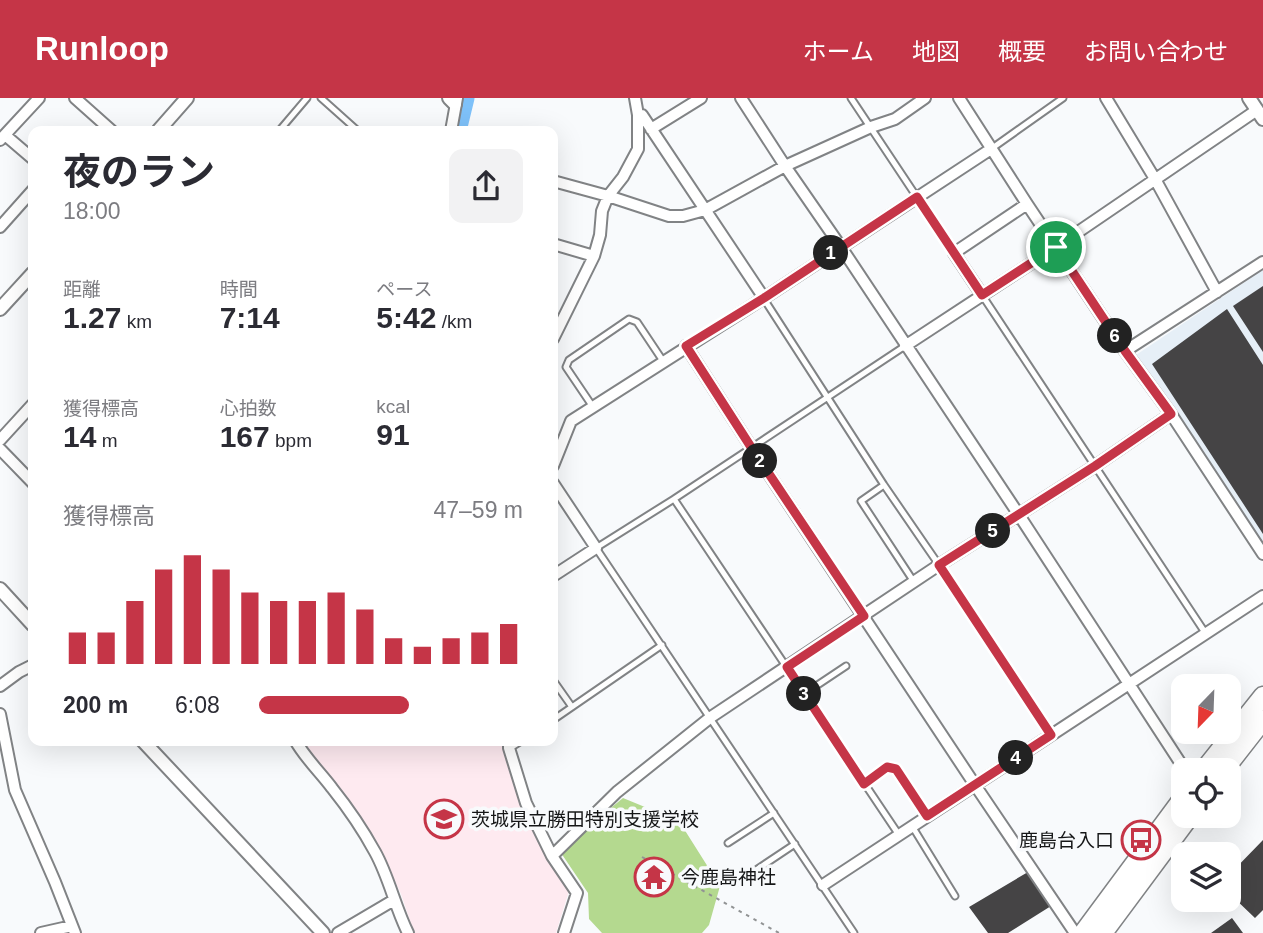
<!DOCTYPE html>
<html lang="ja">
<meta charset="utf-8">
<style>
:root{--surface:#fff;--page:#f2f2f3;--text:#2b2b33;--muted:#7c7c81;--accent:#c53547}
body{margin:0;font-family:Arial,"Noto Sans JP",sans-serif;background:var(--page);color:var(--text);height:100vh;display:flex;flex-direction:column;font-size:26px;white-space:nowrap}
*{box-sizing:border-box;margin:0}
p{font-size:23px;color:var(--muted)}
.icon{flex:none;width:38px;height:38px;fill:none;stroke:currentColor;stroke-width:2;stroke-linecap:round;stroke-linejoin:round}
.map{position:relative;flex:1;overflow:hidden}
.details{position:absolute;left:28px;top:28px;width:530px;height:620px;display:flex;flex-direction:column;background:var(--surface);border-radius:14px;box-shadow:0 7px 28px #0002}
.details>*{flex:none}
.needle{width:46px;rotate:203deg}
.controls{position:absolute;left:1171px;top:576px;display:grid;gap:14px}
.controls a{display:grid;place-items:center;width:70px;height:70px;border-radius:14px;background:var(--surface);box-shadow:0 7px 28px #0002;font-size:35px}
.pin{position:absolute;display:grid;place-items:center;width:60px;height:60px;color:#fff;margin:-30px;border:4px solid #fff;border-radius:50%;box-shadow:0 2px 7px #0007}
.km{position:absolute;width:35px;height:35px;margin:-18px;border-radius:50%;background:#222;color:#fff;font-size:19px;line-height:35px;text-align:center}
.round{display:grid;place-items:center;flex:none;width:74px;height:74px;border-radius:14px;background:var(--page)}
.summary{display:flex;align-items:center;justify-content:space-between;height:119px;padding:0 35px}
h1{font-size:38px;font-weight:700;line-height:52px}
.metrics{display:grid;grid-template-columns:repeat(3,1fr);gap:10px;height:119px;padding:7px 35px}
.metrics div{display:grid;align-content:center}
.metrics b{font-size:30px;font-weight:700}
.metrics small{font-size:19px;font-weight:400}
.metrics p{font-size:19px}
.chart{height:196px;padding:14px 35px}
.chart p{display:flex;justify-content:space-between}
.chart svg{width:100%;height:126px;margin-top:7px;stroke:var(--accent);stroke-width:6}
ul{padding:0 35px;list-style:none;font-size:23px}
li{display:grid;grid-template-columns:112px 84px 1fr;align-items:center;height:52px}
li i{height:18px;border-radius:9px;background:var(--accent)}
header{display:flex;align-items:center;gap:42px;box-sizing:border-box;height:98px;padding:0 35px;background:var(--accent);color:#fff}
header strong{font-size:33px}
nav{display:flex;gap:38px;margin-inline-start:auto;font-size:24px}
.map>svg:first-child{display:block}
.built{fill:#e6eff7}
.education{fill:#feeaf0}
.forest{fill:#b4d98f}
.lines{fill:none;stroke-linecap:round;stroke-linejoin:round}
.river{stroke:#7ec1f9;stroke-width:19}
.building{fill:#454445}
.service-casing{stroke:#818385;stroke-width:9}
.minor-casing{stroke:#818385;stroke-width:14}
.tertiary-casing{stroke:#818385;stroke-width:16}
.trunk-casing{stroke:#818385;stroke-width:21}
.path{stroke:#919394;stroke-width:2;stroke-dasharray:3.5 5;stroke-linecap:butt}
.service{stroke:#fff;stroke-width:5}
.minor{stroke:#fff;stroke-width:10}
.tertiary{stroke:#fff;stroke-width:12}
.trunk{stroke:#fff;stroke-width:18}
.route-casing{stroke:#fff;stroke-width:14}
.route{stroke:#c53547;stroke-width:9}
.labels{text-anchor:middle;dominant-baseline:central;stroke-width:7;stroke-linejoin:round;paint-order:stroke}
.poi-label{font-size:19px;fill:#151617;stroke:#f8fafc;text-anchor:start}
</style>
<header>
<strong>Runloop</strong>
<nav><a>ホーム</a><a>地図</a><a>概要</a><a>お問い合わせ</a></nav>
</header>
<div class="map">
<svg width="1263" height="835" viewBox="0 0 1263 835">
<rect width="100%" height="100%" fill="#f8fafc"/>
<!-- built -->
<path class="built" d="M1263 172V449L1136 257Z"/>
<!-- education -->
<path class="education" d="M302 642H504L505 653 518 698 540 747 569 793 556 835H414L401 796 376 744 305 649Z"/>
<!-- forest -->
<path class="forest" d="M623 700 679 723 720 788 709 827 702 835H602L589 821 588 795 559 752Z"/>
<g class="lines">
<!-- river -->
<path class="river" d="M457 33 465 0"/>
</g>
<!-- building -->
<path class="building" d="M1263 188V254L1233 208Z
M1227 211 1263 267V436L1152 266Z
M1263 742V812L1255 820 1232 798 1240 789 1229 777Z
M1028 774 1051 808 1008 835H988L969 809Z
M1232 820 1243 835H1211Z"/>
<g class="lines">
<defs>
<path id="service" d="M321 0 358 33
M851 0 954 155
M279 33 307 0
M991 51 1063 0
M982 197 1206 536
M764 201 884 387 939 467 1051 637
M593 309 566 269 569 262 629 221 637 224 663 263
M884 387 861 403 914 484
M674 401 899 737
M553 582 572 609
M804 596 846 568
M553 622 662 547
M510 650 523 642
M865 686 887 669 896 671 927 718
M912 728 955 798
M728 745 774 715
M738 784 795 746
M854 835 596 450 674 401 905 248"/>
<path id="minor" d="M75 0 112 33
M741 0 785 68 841 149 1019 417 1185 672
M959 0 1027 106 1125 253 1171 316 1263 456
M1106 0 1155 81 1217 194
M638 17H642L764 200
M651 31 701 0
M451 33 457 0
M5 37 33 61
M0 42 39 0
M553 83 608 98 669 118H683L705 112 785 68 871 29 895 21 925 0
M0 129 33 92
M553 146 594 158
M982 197 954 155 1027 106
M553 241 594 158 600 137 602 113 608 98 623 79 638 51V17L635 0
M686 248 751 349 975 687 1075 835
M905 248 1056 149 1257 12
M1125 253 1263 164
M0 342 33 306
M0 351 33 385
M553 368 571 323 764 200 991 51
M553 385 596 450 553 478
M0 588 19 574 33 567
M0 616 15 692 55 784 75 835
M295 642C305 660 320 674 332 690 348 710 363 732 375 754 389 779 395 809 408 835
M509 642V650L526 705 552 758
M823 787 1263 498
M41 835 72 828
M338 835 394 802
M564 835 577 795 552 758 617 694 711 619 939 467 1095 368 1171 316"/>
<path id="tertiary" d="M449 0 455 6
M1249 0 1263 21
M158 33 187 0
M0 211 33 175
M0 491 33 527
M142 642 323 835"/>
<path id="trunk" d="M1204 672 1263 598
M1224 672 1263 622
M1083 835 1183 700
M1103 835 1190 718"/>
</defs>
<!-- service casing -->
<use href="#service" class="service-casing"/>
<!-- minor casing -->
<use href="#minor" class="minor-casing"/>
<!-- tertiary casing -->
<use href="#tertiary" class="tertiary-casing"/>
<!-- trunk casing -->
<use href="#trunk" class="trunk-casing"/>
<!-- path -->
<path class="path" d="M642 759 779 835"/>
<!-- service -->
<use href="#service" class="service"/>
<!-- minor -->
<use href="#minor" class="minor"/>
<!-- tertiary -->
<use href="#tertiary" class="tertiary"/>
<!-- trunk -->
<use href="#trunk" class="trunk"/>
</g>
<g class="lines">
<defs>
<path id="route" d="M917 99 982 197 1056 149 1125 253 1171 316 1095 368 939 467 1051 637 927 718 896 671 887 669 864 686 787 569 864 518 751 349 686 248 764 200Z"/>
</defs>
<!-- route casing -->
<use href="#route" class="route-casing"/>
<!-- route -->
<use href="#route" class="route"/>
</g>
<!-- icons -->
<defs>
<symbol id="school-ring" viewBox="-11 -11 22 22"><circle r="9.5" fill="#f8fafc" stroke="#c53547" stroke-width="1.5"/><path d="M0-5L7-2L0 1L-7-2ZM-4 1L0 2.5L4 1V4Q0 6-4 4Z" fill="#c53547"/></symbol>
<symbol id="bus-ring" viewBox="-11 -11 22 22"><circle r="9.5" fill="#f8fafc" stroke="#c53547" stroke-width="1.5"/><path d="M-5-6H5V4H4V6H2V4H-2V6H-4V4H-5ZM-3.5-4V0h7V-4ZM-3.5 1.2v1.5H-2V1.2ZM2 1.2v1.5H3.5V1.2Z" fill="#c53547"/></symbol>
<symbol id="temple-ring" viewBox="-11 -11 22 22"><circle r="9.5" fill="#f8fafc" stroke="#c53547" stroke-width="1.5"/><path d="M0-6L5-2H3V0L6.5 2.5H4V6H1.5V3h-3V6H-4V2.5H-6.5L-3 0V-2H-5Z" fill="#c53547"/></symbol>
</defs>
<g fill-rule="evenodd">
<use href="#school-ring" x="422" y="699" width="44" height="44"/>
<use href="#bus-ring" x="1119" y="720" width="44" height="44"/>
<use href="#temple-ring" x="632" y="757" width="44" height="44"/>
</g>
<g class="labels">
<!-- poi labels -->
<g class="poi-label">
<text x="471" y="721">茨城県立勝田特別支援学校</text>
<text x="1114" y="742" text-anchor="end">鹿島台入口</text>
<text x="681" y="779">今鹿島神社</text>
</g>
</g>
</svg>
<div class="controls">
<a><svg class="needle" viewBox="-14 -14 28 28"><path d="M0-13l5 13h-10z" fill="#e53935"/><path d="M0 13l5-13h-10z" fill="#7c7c81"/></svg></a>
<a><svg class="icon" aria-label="locate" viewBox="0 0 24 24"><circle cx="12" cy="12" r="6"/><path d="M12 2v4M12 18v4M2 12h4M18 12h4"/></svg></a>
<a><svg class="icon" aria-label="layers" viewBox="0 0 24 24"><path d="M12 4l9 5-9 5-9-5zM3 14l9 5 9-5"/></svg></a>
</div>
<div class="pin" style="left:1056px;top:149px;background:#1e9e55"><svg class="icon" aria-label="arrive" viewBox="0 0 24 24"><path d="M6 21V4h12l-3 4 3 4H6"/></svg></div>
<b class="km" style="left:831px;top:155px">1</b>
<b class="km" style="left:760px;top:363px">2</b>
<b class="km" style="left:804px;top:596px">3</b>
<b class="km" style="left:1016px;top:660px">4</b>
<b class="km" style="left:993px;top:433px">5</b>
<b class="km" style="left:1115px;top:238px">6</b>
<section class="details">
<div class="summary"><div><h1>夜のラン</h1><p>18:00</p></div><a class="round"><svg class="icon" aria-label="share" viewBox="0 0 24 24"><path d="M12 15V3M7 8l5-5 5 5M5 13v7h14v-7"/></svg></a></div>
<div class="metrics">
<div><p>距離</p><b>1.27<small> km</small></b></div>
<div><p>時間</p><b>7:14</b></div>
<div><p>ペース</p><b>5:42<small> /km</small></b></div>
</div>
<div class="metrics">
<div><p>獲得標高</p><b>14<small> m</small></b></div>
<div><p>心拍数</p><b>167<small> bpm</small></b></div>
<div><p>kcal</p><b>91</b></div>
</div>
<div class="chart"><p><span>獲得標高</span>47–59 m</p>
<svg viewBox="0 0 160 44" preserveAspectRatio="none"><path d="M5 44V33M15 44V33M25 44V22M35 44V11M45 44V6M55 44V11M65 44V19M75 44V22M85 44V22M95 44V19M105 44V25M115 44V35M125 44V38M135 44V35M145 44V33M155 44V30"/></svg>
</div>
<ul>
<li><b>200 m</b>6:08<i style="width:57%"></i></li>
</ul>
</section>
</div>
